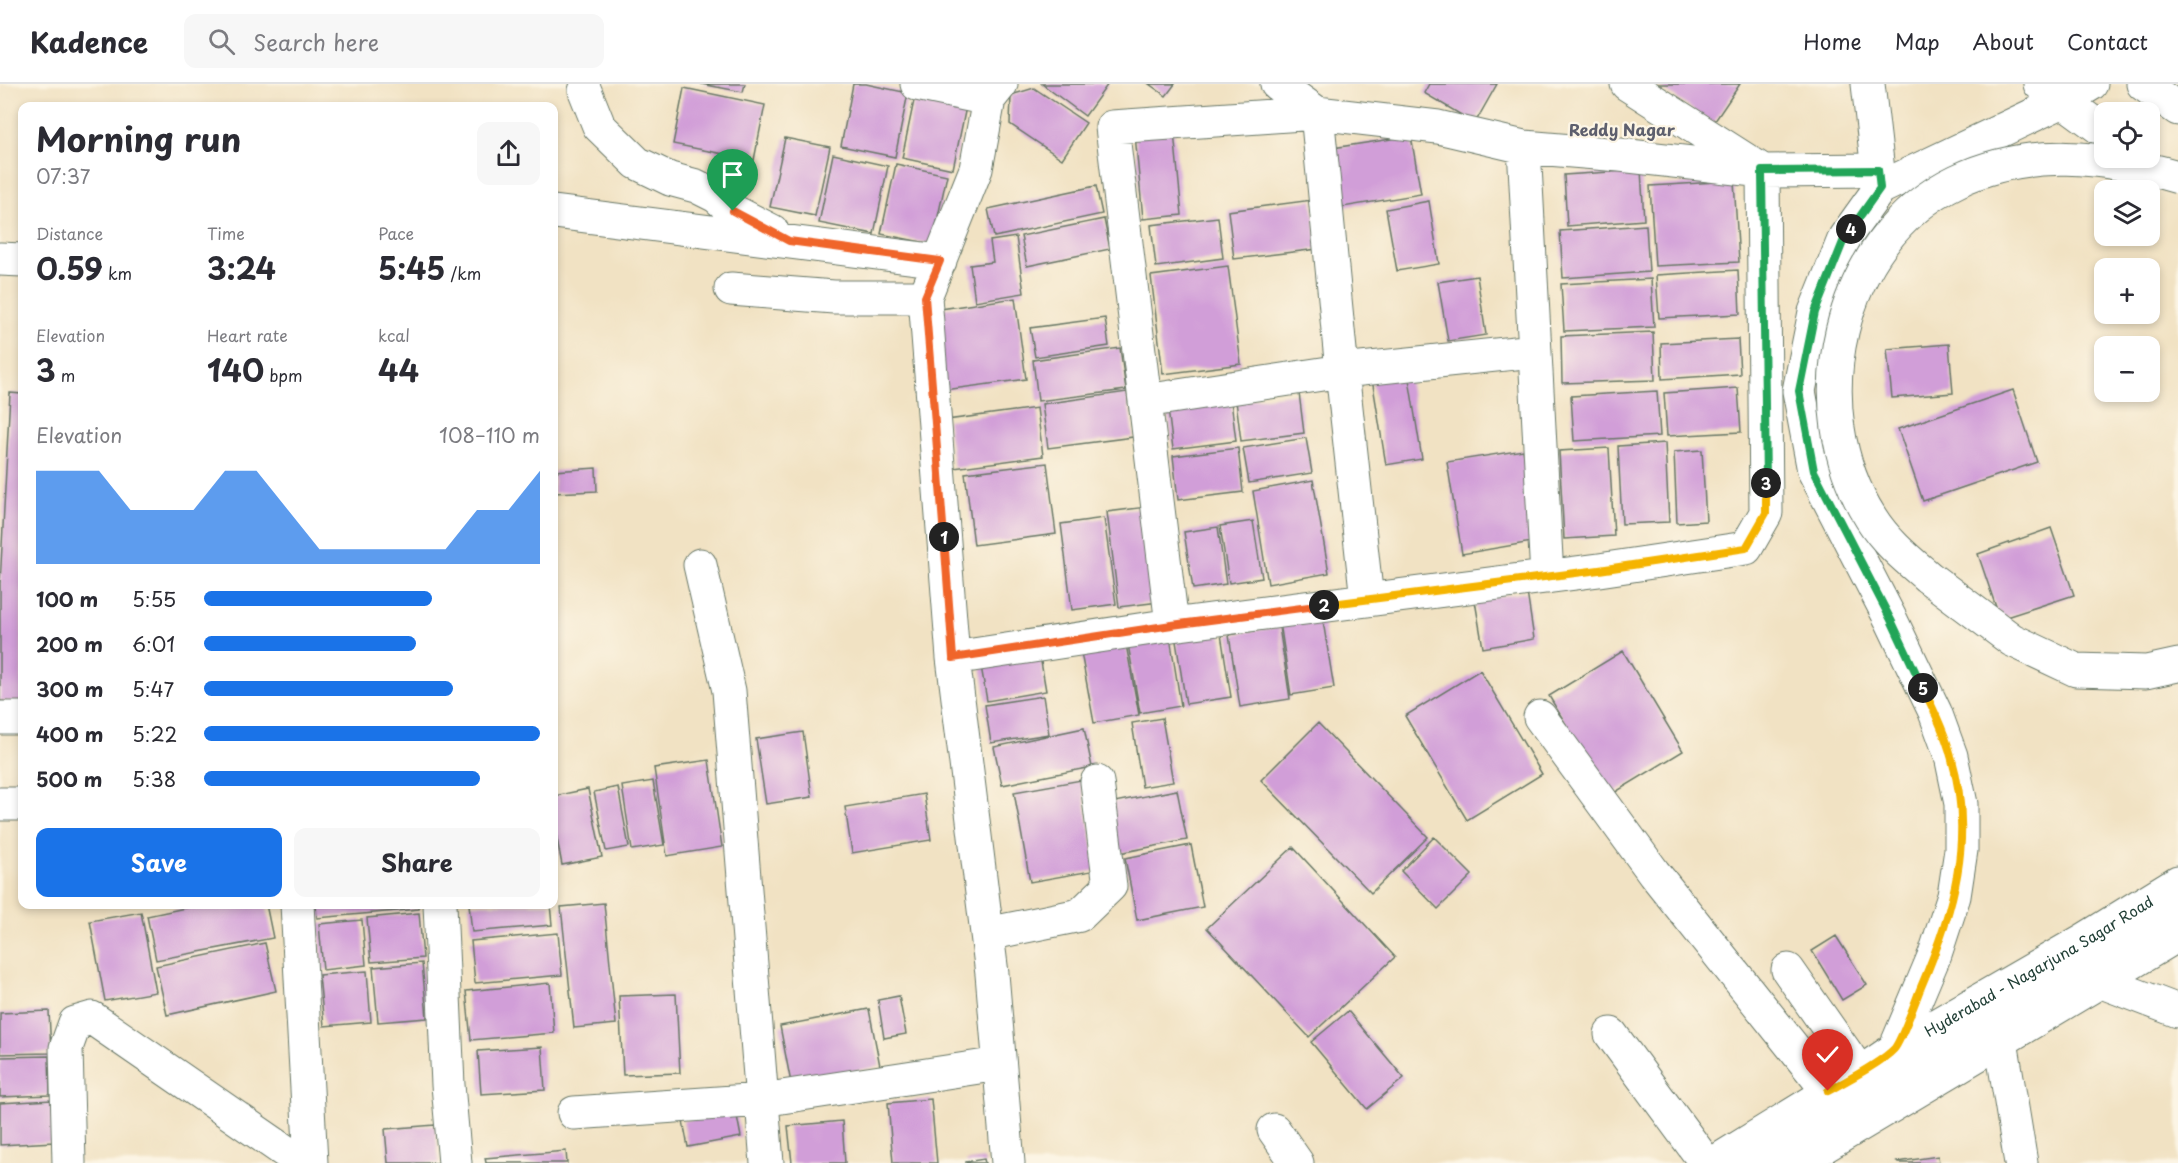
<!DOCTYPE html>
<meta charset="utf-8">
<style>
:root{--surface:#fff;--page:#f7f7f7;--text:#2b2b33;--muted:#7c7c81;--line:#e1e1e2;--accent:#1a73e8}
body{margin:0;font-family:"Playpen Sans",sans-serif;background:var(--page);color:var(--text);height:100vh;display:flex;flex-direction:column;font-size:22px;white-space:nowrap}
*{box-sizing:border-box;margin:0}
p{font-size:20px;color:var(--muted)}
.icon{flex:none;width:33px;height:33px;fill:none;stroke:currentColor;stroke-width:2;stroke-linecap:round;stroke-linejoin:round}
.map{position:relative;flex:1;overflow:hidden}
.sheet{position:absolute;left:18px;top:18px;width:540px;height:807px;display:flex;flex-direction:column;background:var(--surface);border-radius:12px;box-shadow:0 3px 9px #0003}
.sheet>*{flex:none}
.tools{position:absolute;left:2094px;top:18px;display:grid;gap:12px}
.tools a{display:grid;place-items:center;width:66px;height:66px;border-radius:12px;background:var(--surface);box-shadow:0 3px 9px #0003;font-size:30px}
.pin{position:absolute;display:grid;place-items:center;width:51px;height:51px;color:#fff;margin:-62px -26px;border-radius:50% 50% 50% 0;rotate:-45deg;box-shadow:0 0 6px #0007}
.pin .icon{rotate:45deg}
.km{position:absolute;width:30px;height:30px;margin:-15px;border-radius:50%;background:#222;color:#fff;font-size:16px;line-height:30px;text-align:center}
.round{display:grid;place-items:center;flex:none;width:63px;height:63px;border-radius:12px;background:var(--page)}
.headline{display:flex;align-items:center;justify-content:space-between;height:102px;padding:0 18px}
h1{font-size:33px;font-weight:700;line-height:45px}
.figures{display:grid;grid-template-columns:repeat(3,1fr);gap:9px;height:102px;padding:6px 18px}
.figures div{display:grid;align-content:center}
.figures b{font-size:30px;font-weight:700}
.figures small{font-size:16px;font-weight:400}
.figures p{font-size:16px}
.chart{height:168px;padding:12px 18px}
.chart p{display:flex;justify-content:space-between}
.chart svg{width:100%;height:108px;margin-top:6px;fill:var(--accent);opacity:.7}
.action{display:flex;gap:12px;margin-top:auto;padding:12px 18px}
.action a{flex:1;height:69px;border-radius:12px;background:var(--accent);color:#fff;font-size:24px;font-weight:700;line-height:69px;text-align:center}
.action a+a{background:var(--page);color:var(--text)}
ul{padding:0 18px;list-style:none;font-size:20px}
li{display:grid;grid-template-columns:96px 72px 1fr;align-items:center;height:45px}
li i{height:15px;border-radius:8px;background:var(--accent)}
header{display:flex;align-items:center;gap:36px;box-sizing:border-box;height:84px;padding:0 30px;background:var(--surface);border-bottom:2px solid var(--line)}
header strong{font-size:28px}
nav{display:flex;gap:33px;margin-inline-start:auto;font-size:21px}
.search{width:420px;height:54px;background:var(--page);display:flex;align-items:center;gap:15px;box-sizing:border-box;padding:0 21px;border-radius:12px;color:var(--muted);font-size:22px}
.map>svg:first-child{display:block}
.building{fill:#d19ed8}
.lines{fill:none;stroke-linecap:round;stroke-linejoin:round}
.minor-casing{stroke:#687766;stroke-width:35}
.major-casing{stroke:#687766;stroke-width:35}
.highway-casing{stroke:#687766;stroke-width:35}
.minor{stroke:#fff;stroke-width:33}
.major{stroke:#fff;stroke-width:33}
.highway{stroke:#fff;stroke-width:33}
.highway-bridge-casing{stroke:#687766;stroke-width:35;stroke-linecap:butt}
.highway-bridge{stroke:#fff;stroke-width:33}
.split-1-casing{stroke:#fff;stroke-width:12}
.split-2-casing{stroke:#fff;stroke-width:12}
.split-3-casing{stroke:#fff;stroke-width:12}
.split-4-casing{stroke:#fff;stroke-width:12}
.split-5-casing{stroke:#fff;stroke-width:12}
.split-6-casing{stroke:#fff;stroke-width:12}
.split-1{stroke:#f0652b;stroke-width:8}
.split-2{stroke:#f0652b;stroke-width:8}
.split-3{stroke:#f5b400;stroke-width:8}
.split-4{stroke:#22a559;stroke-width:8}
.split-5{stroke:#22a559;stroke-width:8}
.split-6{stroke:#f5b400;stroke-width:8}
.labels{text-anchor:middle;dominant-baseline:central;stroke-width:4.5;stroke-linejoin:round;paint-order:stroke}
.street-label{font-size:15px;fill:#1f3d34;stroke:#fcf5e5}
.neighbourhood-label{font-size:16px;font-weight:bold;fill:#5d5f6d;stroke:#fcf5e5}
</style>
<header>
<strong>Kadence</strong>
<div class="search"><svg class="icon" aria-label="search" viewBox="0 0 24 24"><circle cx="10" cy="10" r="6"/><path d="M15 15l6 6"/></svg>Search here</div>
<nav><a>Home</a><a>Map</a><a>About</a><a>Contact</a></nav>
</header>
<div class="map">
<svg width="2178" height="1079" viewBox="0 0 2178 1079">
<rect width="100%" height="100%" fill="#fcf5e5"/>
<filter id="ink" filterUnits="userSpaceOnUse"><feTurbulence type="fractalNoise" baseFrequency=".0167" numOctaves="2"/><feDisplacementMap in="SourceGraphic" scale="12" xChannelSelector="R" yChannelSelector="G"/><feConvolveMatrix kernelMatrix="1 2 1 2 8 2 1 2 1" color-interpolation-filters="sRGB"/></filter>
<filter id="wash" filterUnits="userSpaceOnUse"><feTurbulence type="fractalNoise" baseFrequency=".008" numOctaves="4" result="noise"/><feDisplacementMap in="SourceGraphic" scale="24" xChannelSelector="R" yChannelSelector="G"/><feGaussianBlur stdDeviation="1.35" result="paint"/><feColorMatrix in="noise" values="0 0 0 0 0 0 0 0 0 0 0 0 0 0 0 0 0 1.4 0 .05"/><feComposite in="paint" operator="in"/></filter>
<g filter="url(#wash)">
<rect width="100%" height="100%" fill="#f1e2c3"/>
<g id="blocks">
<!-- building -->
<path class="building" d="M701 0H745L743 8Z
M853 0H866L908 9 895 73 841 62Z
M1042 0H1108L1085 32Z
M1149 0H1175L1166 12Z
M1429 0H1497L1475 39 1424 9Z
M1656 0H1740L1713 40Z
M684 4 765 21 754 76 673 60Z
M1034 4 1086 39 1062 75 1010 40 1011 11Z
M916 7 967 18 953 85 902 74Z
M1174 48 1182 131 1143 135 1135 51Z
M1411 52 1421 110 1343 123 1333 64Z
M785 54 830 63 815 132 770 123Z
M833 70 888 82 874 150 819 139Z
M896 80 947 91 932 160 881 150Z
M1641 86 1644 136 1567 142 1564 91Z
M1734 97 1739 178 1655 182 1650 102Z
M1096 102 1102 130 994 153 988 125Z
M1312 116 1318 165 1234 175 1228 127Z
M1429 117 1439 180 1397 187 1386 125Z
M1218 133 1223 174 1156 183 1151 141Z
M1104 135 1110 165 1027 182 1021 152Z
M1646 141 1649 188 1563 194 1560 147Z
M1016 153 1024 209 975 217 970 181 993 178 990 157Z
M1228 182 1241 280 1163 290 1151 192Z
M1738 186 1740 230 1659 234 1656 191Z
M1477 192 1486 251 1448 257 1438 198Z
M1651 195 1654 243 1564 247 1561 200Z
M1015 214 1026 295 945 306 934 226Z
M1105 234 1109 262 1035 273 1030 244Z
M1653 248 1655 296 1562 299 1561 252Z
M1738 255 1740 290 1662 295 1661 259Z
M1949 260 1953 309 1892 314 1887 265Z
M1120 264 1126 306 1038 317 1033 276Z
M1408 289 1422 375 1386 381 1372 295Z
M1738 304 1741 348 1667 352 1664 309Z
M2013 306 2037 378 1923 417 1898 345Z
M1657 307 1660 352 1574 357 1571 312Z
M1127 308 1133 353 1048 364 1042 320Z
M10 309 22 310V619L0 617V500Z
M1299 309 1304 349 1241 357 1236 317Z
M1231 317 1236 357 1173 365 1168 325Z
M1037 324 1043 372 954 384 947 336Z
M1306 354 1312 389 1249 399 1243 364Z
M1665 359 1669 438 1622 440 1618 362Z
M1238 364 1243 408 1178 416 1173 372Z
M1609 364 1614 452 1564 455 1559 367Z
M1523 366 1538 457 1462 470 1447 378Z
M1702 366 1706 437 1677 439 1674 368Z
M1047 379 1056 450 974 461 965 389Z
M596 384 597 407 554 409V387Z
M1313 396 1329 489 1268 500 1253 407Z
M1147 423 1159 518 1119 523 1107 428Z
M1104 434 1116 520 1072 526 1061 440Z
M1253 437 1262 494 1229 499 1220 442Z
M1218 443 1226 500 1193 505 1184 448Z
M2051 444 2074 511 2000 535 1978 470Z
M1527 508 1534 555 1483 564 1475 517Z
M1322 531 1334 604 1291 611 1280 538Z
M1279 543 1290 615 1240 623 1229 551Z
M1220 544 1231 613 1186 620 1175 551Z
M1170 553 1181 622 1140 629 1128 560Z
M1125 555 1139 631 1094 639 1080 563Z
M1623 567 1683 667 1609 712 1549 612Z
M1040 572 1046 607 987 617 981 582Z
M1480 586 1542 690 1467 736 1405 632Z
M1043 612 1049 650 991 659 985 621Z
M1162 634 1173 698 1142 703 1132 639Z
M1318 639 1428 753 1371 809 1261 696Z
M1084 644 1092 683 1002 701 994 663Z
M803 648 812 713 766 720 756 655Z
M709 676 722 763 667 772 654 684Z
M1081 696 1097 786 1030 798 1014 708Z
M653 697 664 761 632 766 622 702Z
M618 703 629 763 606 767 594 708Z
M588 705 602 773 562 781 554 739V712Z
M1177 706 1187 756 1119 769 1109 719Z
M924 710 931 756 852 769 845 723Z
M1434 753 1472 791 1438 825 1401 787Z
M1191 761 1203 823 1137 836 1125 774Z
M1293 763 1395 873 1309 953 1207 844Z
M604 819 616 940 574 944 561 823Z
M204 820H266L273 854 156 876 147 832Z
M316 820H419V825L317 834Z
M469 820H550L552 841 472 848Z
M141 828 156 908 105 917 90 837Z
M419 829 423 874 371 878 367 834Z
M362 836 366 881 323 886 319 840Z
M558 849 562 891 475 899 471 857Z
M1836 852 1867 901 1842 916 1812 867Z
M265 859 276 907 167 931 156 882Z
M422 879 427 934 378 938 373 883Z
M367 887 371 938 324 942 319 891Z
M550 899 554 949 471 956 466 907Z
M676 910 680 989 623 991 619 912Z
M899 912 906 950 884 954 878 916Z
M869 925 880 982 791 999 780 942Z
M49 927 51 969 0 970V929Z
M1348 927 1404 994 1367 1025 1311 958Z
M542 963 545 1006 481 1010 478 967Z
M49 972 50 1011 0 1013V973Z
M931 1015 937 1079H893L888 1019Z
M52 1016 54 1058 0 1061V1019Z
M736 1027 741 1053 688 1063 683 1037Z
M842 1037 845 1079H792L788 1042Z
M435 1041 439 1079H388L385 1045Z
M566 1067 567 1079H486L485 1074Z
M1938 1072 1939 1079H1898L1897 1078Z
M984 1075 985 1079H966V1078Z"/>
</g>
</g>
<g filter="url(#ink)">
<use href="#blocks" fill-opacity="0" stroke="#687766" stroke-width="1.5"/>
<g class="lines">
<defs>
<path id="minor" d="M917 0 989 15
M1001 0 989 15 976 85 925 213 953 574 1172 541
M1277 0 1317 29 1342 287 1367 516
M1627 0 1763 87 1766 429 1746 464 1599 486 1172 541 1112 43 1317 29 1438 43 1524 63 1620 71 1763 87 1878 86
M585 7 599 42 637 79 670 95 696 102 716 112 733 127 772 147
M1524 63 1547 493
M554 128 940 177
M0 175 22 176
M731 205 834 213H925
M1145 317 1342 287 1535 267
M700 481 729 607 767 1079
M953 574 992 890 1008 1079
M1540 633 1654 789 1828 1007
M0 634H22
M0 720H22
M297 820 311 1079
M440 820 448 1001 455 1079
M987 850 1080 831 1110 802 1097 698
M1788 886 1860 989
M1611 950 1706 1079
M2001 957 2021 1079
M574 1029 762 1016 999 980
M1274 1046 1297 1079
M69 1079 66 964 75 939 92 934 302 1079"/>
<g id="major">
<path d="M1868 0 1880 104"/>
<path d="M2040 0 2104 47"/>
<path d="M2102 898 2178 927"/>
<path d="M1895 965 1935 870 1954 812 1961 766V720L1951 672 1935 628 1891 536 1814 387 1799 307 1815 228 1845 153 1880 104 2063 17 2091 0"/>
<path id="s1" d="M1714 1079 1860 989 1895 965 2084 856 2178 798"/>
<path d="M1796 1079 2178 851"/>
</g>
<path id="highway" d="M2143 0 2178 25
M1928 493 2012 556 2076 586 2146 588 2178 581
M1749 1079 2090 880 2178 822"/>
</defs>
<!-- minor casing -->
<use href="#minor" class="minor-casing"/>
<!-- major casing -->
<use href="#major" class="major-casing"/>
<!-- highway casing -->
<use href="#highway" class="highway-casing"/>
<!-- minor -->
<use href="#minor" class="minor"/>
<!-- major -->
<use href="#major" class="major"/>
<!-- highway -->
<use href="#highway" class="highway"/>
<defs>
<path id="highway-bridge" d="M1928 493C1907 475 1886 458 1871 434 1801 325 1836 155 1957 97 2027 63 2105 72 2178 93"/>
</defs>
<!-- highway-bridge casing -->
<use href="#highway-bridge" class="highway-bridge-casing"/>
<!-- highway-bridge -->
<use href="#highway-bridge" class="highway-bridge"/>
</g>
</g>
<g class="lines" filter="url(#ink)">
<defs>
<path id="split-1" d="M733 127 789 157 940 177 925 213 944 453"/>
<path id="split-2" d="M944 453 953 574 1172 541 1324 521"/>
<path id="split-3" d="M1324 521 1599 486 1746 464 1766 429V399"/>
<path id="split-4" d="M1766 399 1762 87 1878 86 1880 104 1851 145"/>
<path id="split-5" d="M1851 145 1845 153 1815 228 1799 307 1814 387 1891 536 1923 604"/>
<path id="split-6" d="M1828 1007C1846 997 1881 979 1894 965 1901 958 1916 915 1921 903 1954 826 1975 754 1951 672 1945 649 1934 626 1923 604"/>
</defs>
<!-- split-1 casing -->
<use href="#split-1" class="split-1-casing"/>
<!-- split-2 casing -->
<use href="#split-2" class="split-2-casing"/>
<!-- split-3 casing -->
<use href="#split-3" class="split-3-casing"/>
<!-- split-4 casing -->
<use href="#split-4" class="split-4-casing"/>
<!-- split-5 casing -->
<use href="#split-5" class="split-5-casing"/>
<!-- split-6 casing -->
<use href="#split-6" class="split-6-casing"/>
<!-- split-1 -->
<use href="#split-1" class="split-1"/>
<!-- split-2 -->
<use href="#split-2" class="split-2"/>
<!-- split-3 -->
<use href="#split-3" class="split-3"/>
<!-- split-4 -->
<use href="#split-4" class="split-4"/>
<!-- split-5 -->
<use href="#split-5" class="split-5"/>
<!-- split-6 -->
<use href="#split-6" class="split-6"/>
</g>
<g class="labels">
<!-- street labels -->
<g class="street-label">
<text stroke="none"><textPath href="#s1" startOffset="380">Hyderabad - Nagarjuna Sagar Road</textPath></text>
</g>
<!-- neighbourhood labels -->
<g class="neighbourhood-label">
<text x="1622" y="45">Reddy Nagar</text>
</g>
</g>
</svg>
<div class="tools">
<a><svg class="icon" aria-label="locate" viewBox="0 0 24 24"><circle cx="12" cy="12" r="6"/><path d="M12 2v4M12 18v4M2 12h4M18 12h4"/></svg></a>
<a><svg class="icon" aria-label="layers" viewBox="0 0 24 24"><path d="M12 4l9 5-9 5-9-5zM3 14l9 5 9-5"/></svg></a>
<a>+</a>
<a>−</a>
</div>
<div class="pin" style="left:733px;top:127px;background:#1e9e55"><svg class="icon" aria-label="arrive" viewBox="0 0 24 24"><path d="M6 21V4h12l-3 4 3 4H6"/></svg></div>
<div class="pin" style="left:1828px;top:1007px;background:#d93025"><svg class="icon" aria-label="check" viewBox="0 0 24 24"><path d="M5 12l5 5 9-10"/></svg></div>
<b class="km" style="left:944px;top:453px">1</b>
<b class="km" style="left:1324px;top:521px">2</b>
<b class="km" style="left:1766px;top:399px">3</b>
<b class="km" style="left:1851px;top:145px">4</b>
<b class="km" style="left:1923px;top:604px">5</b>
<section class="sheet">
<div class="headline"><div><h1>Morning run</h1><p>07:37</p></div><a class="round"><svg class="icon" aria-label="share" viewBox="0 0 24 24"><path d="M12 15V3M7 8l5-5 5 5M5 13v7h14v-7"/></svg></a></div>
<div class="figures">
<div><p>Distance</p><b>0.59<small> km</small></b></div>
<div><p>Time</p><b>3:24</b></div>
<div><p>Pace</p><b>5:45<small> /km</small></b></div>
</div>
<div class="figures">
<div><p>Elevation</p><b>3<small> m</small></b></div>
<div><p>Heart rate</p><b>140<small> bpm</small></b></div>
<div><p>kcal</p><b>44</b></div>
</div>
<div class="chart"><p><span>Elevation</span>108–110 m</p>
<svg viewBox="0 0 160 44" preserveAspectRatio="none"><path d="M0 44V6L10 6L20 6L30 22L40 22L50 22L60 6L70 6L80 22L90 38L100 38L110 38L120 38L130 38L140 22L150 22L160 6V44z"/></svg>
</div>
<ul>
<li><b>100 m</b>5:55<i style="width:68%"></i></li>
<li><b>200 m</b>6:01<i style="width:63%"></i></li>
<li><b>300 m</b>5:47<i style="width:74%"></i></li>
<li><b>400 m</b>5:22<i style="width:100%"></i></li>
<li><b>500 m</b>5:38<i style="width:82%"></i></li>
</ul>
<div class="action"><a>Save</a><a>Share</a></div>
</section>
</div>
